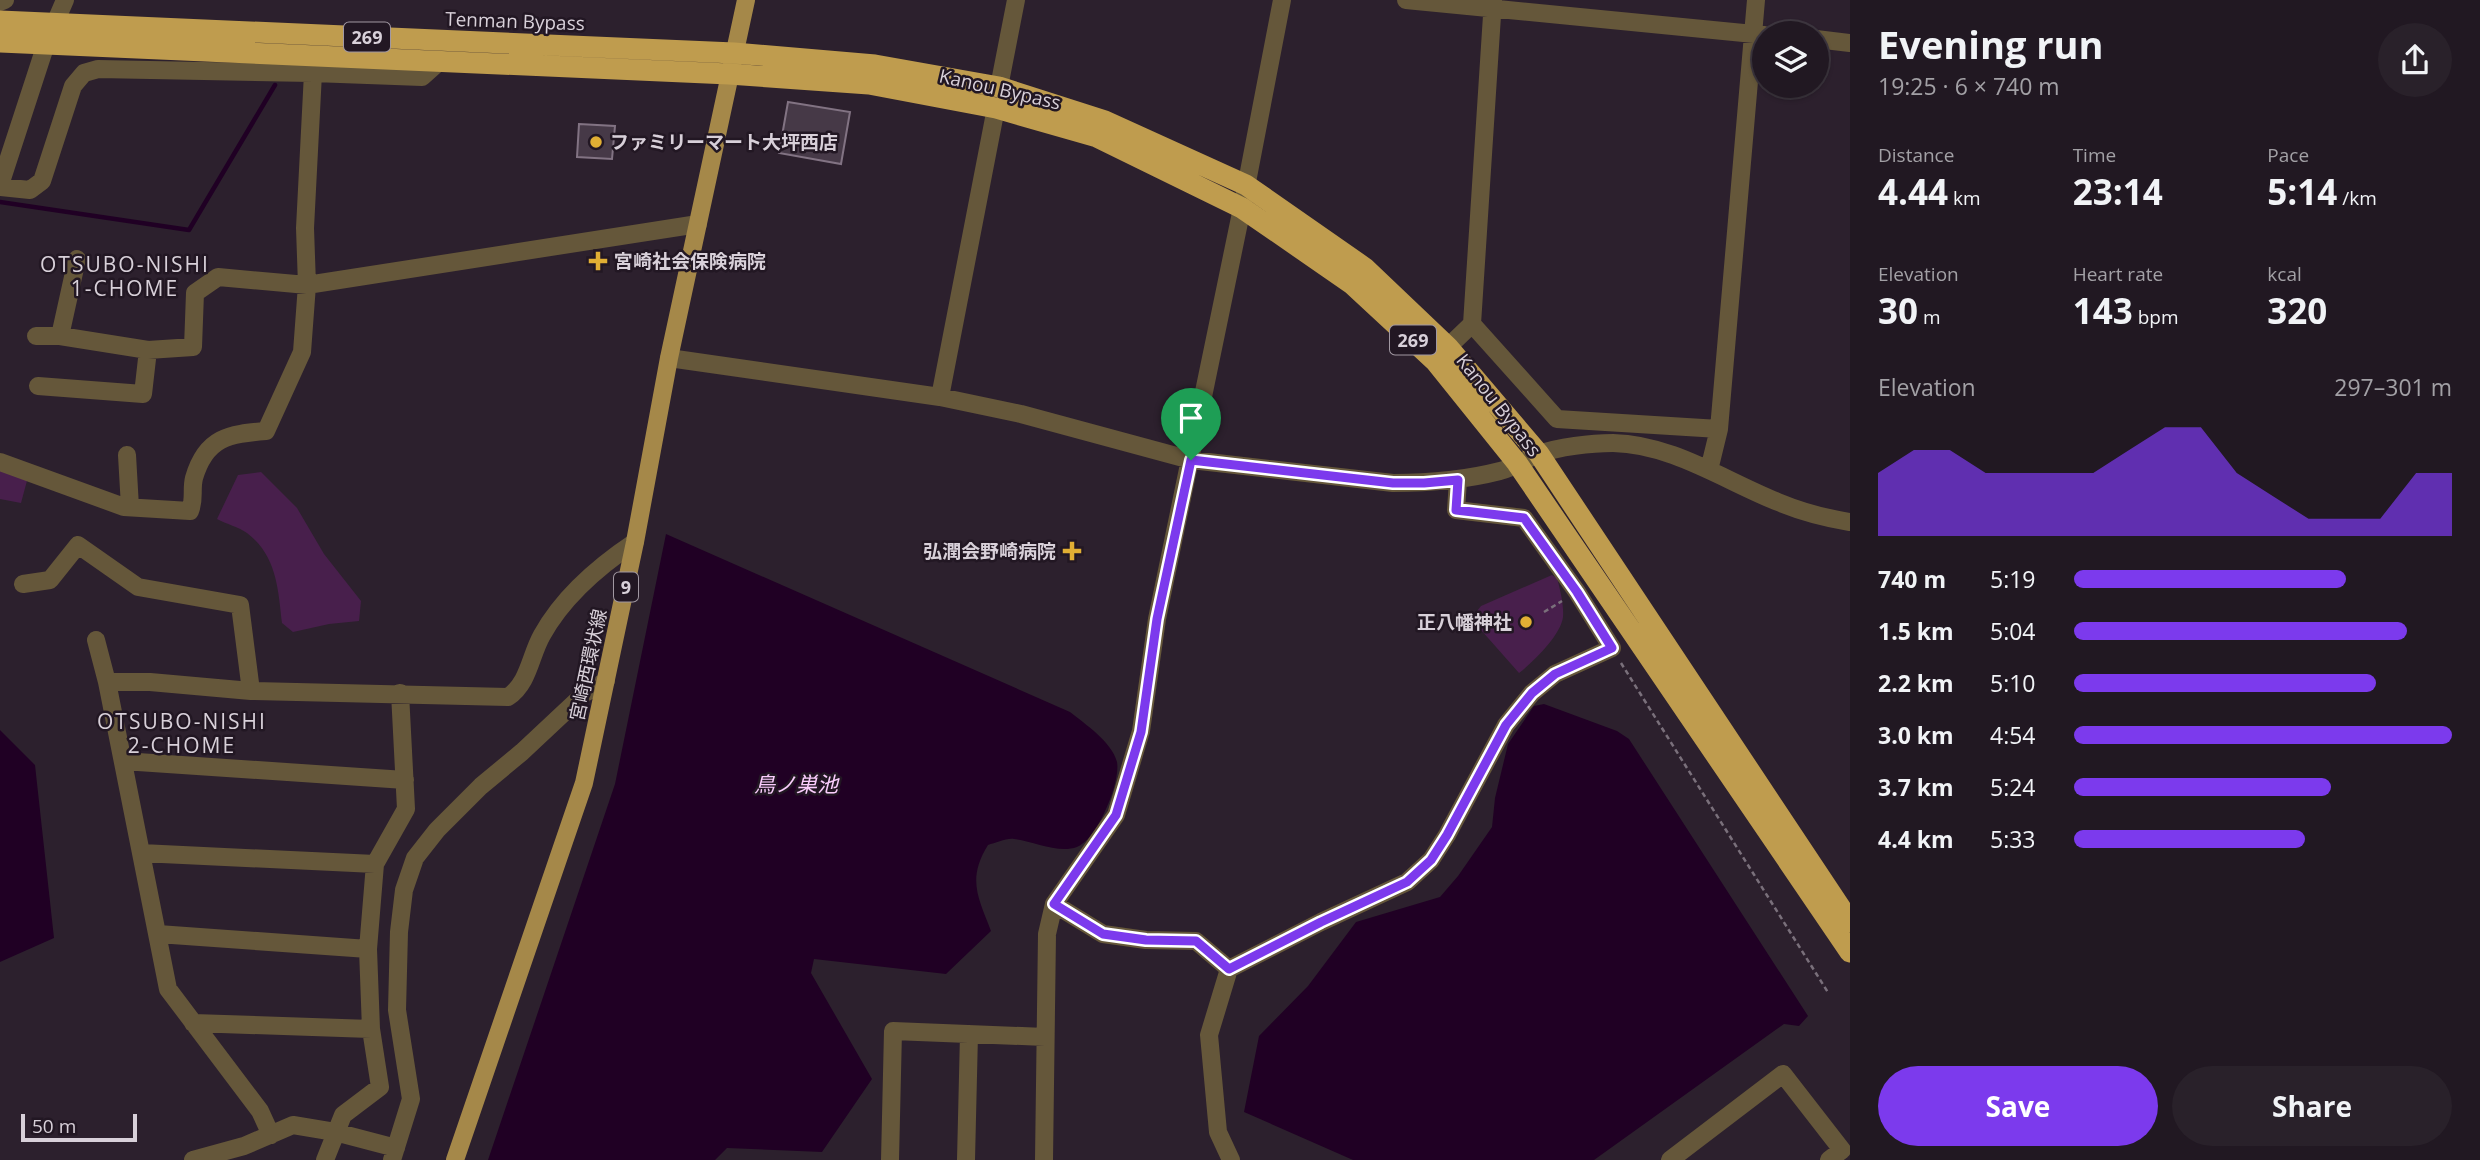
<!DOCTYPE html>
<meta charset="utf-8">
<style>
:root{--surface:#211822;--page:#29212a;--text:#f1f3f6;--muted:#a2a0a5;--line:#3e3740;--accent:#7c3aed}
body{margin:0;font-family:"Open Sans","Noto Sans JP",sans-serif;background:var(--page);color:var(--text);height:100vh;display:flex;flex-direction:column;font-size:26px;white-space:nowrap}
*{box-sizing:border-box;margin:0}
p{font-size:23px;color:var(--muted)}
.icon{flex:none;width:38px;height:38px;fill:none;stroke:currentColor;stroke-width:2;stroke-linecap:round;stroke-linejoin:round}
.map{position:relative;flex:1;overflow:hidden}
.side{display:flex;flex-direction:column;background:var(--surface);width:630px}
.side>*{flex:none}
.controls{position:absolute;left:1752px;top:21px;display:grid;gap:14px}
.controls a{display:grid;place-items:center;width:77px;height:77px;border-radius:50%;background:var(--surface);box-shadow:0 2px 5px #0004,0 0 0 2px var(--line);font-size:35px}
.scale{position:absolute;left:21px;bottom:18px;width:116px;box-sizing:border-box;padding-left:7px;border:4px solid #d8d0d9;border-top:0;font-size:19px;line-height:24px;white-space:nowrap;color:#d8d0d9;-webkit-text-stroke:5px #221723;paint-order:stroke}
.pin{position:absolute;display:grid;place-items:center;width:60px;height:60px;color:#fff;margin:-72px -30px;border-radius:50% 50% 50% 0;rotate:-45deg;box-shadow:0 0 7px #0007}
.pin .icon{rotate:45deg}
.round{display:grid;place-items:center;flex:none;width:74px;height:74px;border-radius:37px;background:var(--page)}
.summary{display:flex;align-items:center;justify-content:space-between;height:119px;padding:0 28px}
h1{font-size:38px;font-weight:700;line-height:52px}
.stats{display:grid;grid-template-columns:repeat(3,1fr);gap:10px;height:119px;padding:7px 28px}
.stats div{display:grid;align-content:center}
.stats b{font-size:35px;font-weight:700}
.stats small{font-size:19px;font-weight:400}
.stats p{font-size:19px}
.chart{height:196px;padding:14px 28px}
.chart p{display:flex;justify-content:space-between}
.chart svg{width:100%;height:126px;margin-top:7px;fill:var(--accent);opacity:.7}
.cta{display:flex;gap:14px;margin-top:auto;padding:14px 28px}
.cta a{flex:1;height:80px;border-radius:42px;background:var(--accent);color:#fff;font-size:28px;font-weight:700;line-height:80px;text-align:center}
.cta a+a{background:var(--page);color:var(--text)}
ul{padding:0 28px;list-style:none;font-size:23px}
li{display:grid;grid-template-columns:112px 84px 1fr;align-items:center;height:52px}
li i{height:18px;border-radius:9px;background:var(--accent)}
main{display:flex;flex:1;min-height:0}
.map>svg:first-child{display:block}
.green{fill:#481f4c}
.water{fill:#200024}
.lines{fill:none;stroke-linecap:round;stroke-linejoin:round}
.stream{stroke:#200024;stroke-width:4.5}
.building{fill:#463947;stroke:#827383;stroke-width:2}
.path{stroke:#7a707b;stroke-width:2.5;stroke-dasharray:5 3.5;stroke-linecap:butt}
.minor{stroke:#65573a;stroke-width:18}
.major{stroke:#a58849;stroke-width:18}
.highway{stroke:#bf9c4e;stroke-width:21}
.route-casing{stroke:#fff;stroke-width:14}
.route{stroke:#7c3aed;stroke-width:9}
.poi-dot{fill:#e1af34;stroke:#221723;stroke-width:2.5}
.labels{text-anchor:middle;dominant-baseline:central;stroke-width:5;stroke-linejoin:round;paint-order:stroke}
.shield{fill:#221723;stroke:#a198a2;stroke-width:2}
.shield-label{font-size:18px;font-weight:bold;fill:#d8d0d9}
.street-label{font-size:19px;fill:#d8d0d9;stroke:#221723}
.poi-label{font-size:19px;font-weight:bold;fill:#d8d0d9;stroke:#221723;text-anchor:start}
.neighbourhood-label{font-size:21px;letter-spacing:2px;fill:#d8d0d9;stroke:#221723}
.water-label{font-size:21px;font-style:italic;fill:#facdfd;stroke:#221723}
</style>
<main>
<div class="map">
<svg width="1850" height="1160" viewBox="0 0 1850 1160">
<rect width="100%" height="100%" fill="#2c202d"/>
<!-- green -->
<path class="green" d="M0 468 28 477 21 503 0 499Z
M261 472 297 508 324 554 361 601 359 621 329 624 293 632 282 623C278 589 277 556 247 533 239 527 226 524 217 519L238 475Z
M1552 575 1557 578C1560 589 1564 605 1563 617 1561 635 1533 662 1519 673L1481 630 1477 611 1481 606Z"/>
<!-- water -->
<path class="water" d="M666 534 1070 712C1085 724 1112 742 1117 762 1121 782 1097 840 1077 847 1058 854 1033 841 1014 839 1006 838 996 843 988 845 967 879 978 897 991 931L946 974 814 959 811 973 872 1079 822 1152 727 1148 715 1160H488L615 784Z
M1544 704 1617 731 1629 739 1808 1016 1799 1026 1784 1024 1594 1160H1353L1244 1112 1259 1036 1308 986 1356 922 1440 897 1458 876 1492 827 1495 798 1508 744 1534 706Z
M0 730 35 765 54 938 0 962Z"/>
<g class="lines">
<!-- stream -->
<path class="stream" d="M0 202 189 230 275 85"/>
</g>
<!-- building -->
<path class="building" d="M788 102 850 112 841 164 779 153Z
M579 124 615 126 612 159 577 157Z"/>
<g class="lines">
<!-- path -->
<path class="path" d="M1544 612 1562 601
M1621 663 1829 994"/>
<!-- minor -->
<path class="minor" d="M1406 0 1764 35
M0 2 5 0
M1816 39 1850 43
M999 87 1016 0
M0 185 46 44 65 0
M0 187 30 190 42 181 73 86 84 73 98 69 313 73 422 77 441 60
M1472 324 1557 419 1719 429
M36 336H60L148 350 193 347 195 293 218 277 307 285 698 224
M60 336 77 259
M1448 347 1472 324 1493 0
M669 358 940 397 1021 414 1191 460 1393 483C1429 483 1465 480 1500 471 1513 468 1525 459 1539 454 1558 447 1591 443 1613 443 1672 444 1725 481 1778 502 1802 512 1825 518 1850 522
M38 386 143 394 148 350
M940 397 996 108
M127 455 130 507
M0 462 124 507 190 511C195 499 191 490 194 478 206 437 229 434 266 431L302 352 307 285 305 228 313 73
M1709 470 1719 429 1756 0
M23 584 50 580 78 545 138 587 240 605 251 691
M96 640 107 682 168 989 260 1111 271 1135
M107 682H150L251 691 508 697C529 683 530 656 542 635 563 597 599 566 635 542
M123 761 405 780
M141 853 375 864
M1054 904 1103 934 1146 940 1196 941 1229 969
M158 934 368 949
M193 1023 371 1029
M193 1160 244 1146 293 1125 335 1132 396 1148
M325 1160 343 1115 380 1087 371 1029 368 949 375 864 406 809 400 693
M392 1160 411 1099 397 1010 399 932 404 890 415 858 437 830 481 786 522 752 585 693 606 681
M890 1160 893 1031 1045 1037
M966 1160 969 1034
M1044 1160 1047 934 1054 904 1116 815 1141 731 1157 619 1242 208 1282 0
M1231 1160 1218 1132 1209 1035 1229 969 1321 922 1407 882 1431 860 1447 835 1506 725 1532 693 1555 674 1612 648 1577 592 1524 518 1456 510 1458 480
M1670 1160 1783 1074 1842 1150 1829 1160"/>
<!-- major -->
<path class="major" d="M455 1160 584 783 635 542 669 358 746 0"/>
<!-- highway -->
<path class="highway" d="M0 21 734 53 875 65 999 87 1105 121 1246 185 1365 268 1448 347 1539 454 1850 922
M0 42 729 74 869 84 996 108 1097 137 1242 208 1352 284 1435 361 1517 463 1850 952"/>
</g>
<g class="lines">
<defs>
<path id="route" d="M1191 460 1393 483H1424L1458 480 1456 510 1524 518 1577 592 1612 648 1555 674 1532 693 1506 725 1447 835 1431 860 1407 882 1321 922 1229 969 1196 941 1146 940 1103 934 1054 904 1116 815 1141 732 1157 619Z"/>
</defs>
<!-- route casing -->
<use href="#route" class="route-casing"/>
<!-- route -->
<use href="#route" class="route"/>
</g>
<!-- markers -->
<g class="poi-dot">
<circle cx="596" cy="142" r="7"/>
<path d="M594.5 250.5h7v7h7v7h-7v7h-7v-7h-7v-7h7z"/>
<path d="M1068.5 540.5h7v7h7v7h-7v7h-7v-7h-7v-7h7z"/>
<circle cx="1526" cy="622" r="7"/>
</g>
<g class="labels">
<!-- shield labels -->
<g class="shield">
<rect x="344" y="22.5" width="46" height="29" rx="5"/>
<rect x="1390" y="325.5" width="46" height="29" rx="5"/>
<rect x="614" y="572.5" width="24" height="29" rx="5"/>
</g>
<g class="shield-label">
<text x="367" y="37">269</text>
<text x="1413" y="340">269</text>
<text x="626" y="587">9</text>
</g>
<!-- street labels -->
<g class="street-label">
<text transform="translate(515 21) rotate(2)">Tenman Bypass</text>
<text transform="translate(1000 89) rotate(13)">Kanou Bypass</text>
<text transform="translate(1499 405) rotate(52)">Kanou Bypass</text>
<text transform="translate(588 665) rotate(-78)">宮崎西環状線</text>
</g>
<!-- poi labels -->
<g class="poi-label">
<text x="610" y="142">ファミリーマート大坪西店</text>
<text x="614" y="261">宮崎社会保険病院</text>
<text x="1056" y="551" text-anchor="end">弘潤会野崎病院</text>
<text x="1512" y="622" text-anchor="end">正八幡神社</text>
</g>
<!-- neighbourhood labels -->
<g class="neighbourhood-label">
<text x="125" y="264">OTSUBO-NISHI<tspan x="125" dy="24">1-CHOME</tspan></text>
<text x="182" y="721">OTSUBO-NISHI<tspan x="182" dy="24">2-CHOME</tspan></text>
</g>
<!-- water labels -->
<g class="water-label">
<text x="796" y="784">鳥ノ巣池</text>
</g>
</g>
</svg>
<div class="controls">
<a><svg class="icon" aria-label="layers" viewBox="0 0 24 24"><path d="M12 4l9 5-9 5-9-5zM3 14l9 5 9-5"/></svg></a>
</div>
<div class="scale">50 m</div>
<div class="pin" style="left:1191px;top:460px;background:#1e9e55"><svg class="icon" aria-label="arrive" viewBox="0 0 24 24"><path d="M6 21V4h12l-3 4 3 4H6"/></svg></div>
</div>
<section class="side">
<div class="summary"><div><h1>Evening run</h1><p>19:25 · 6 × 740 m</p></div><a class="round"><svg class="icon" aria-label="share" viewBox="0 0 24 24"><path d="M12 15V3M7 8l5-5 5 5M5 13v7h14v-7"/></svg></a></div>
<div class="stats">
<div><p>Distance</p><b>4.44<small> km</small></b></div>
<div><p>Time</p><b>23:14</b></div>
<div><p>Pace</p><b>5:14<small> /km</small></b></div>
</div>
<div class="stats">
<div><p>Elevation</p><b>30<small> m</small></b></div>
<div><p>Heart rate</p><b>143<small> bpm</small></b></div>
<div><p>kcal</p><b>320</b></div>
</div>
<div class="chart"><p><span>Elevation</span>297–301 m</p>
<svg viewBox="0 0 160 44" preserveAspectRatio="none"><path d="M0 44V22L10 14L20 14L30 22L40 22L50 22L60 22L70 14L80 6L90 6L100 22L110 30L120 38L130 38L140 38L150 22L160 22V44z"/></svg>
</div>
<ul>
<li><b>740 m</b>5:19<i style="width:72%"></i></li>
<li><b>1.5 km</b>5:04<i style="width:88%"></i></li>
<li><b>2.2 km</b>5:10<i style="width:80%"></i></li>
<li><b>3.0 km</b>4:54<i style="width:100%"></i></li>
<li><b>3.7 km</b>5:24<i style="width:68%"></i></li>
<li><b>4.4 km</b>5:33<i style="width:61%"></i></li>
</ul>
<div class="cta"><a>Save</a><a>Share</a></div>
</section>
</main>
